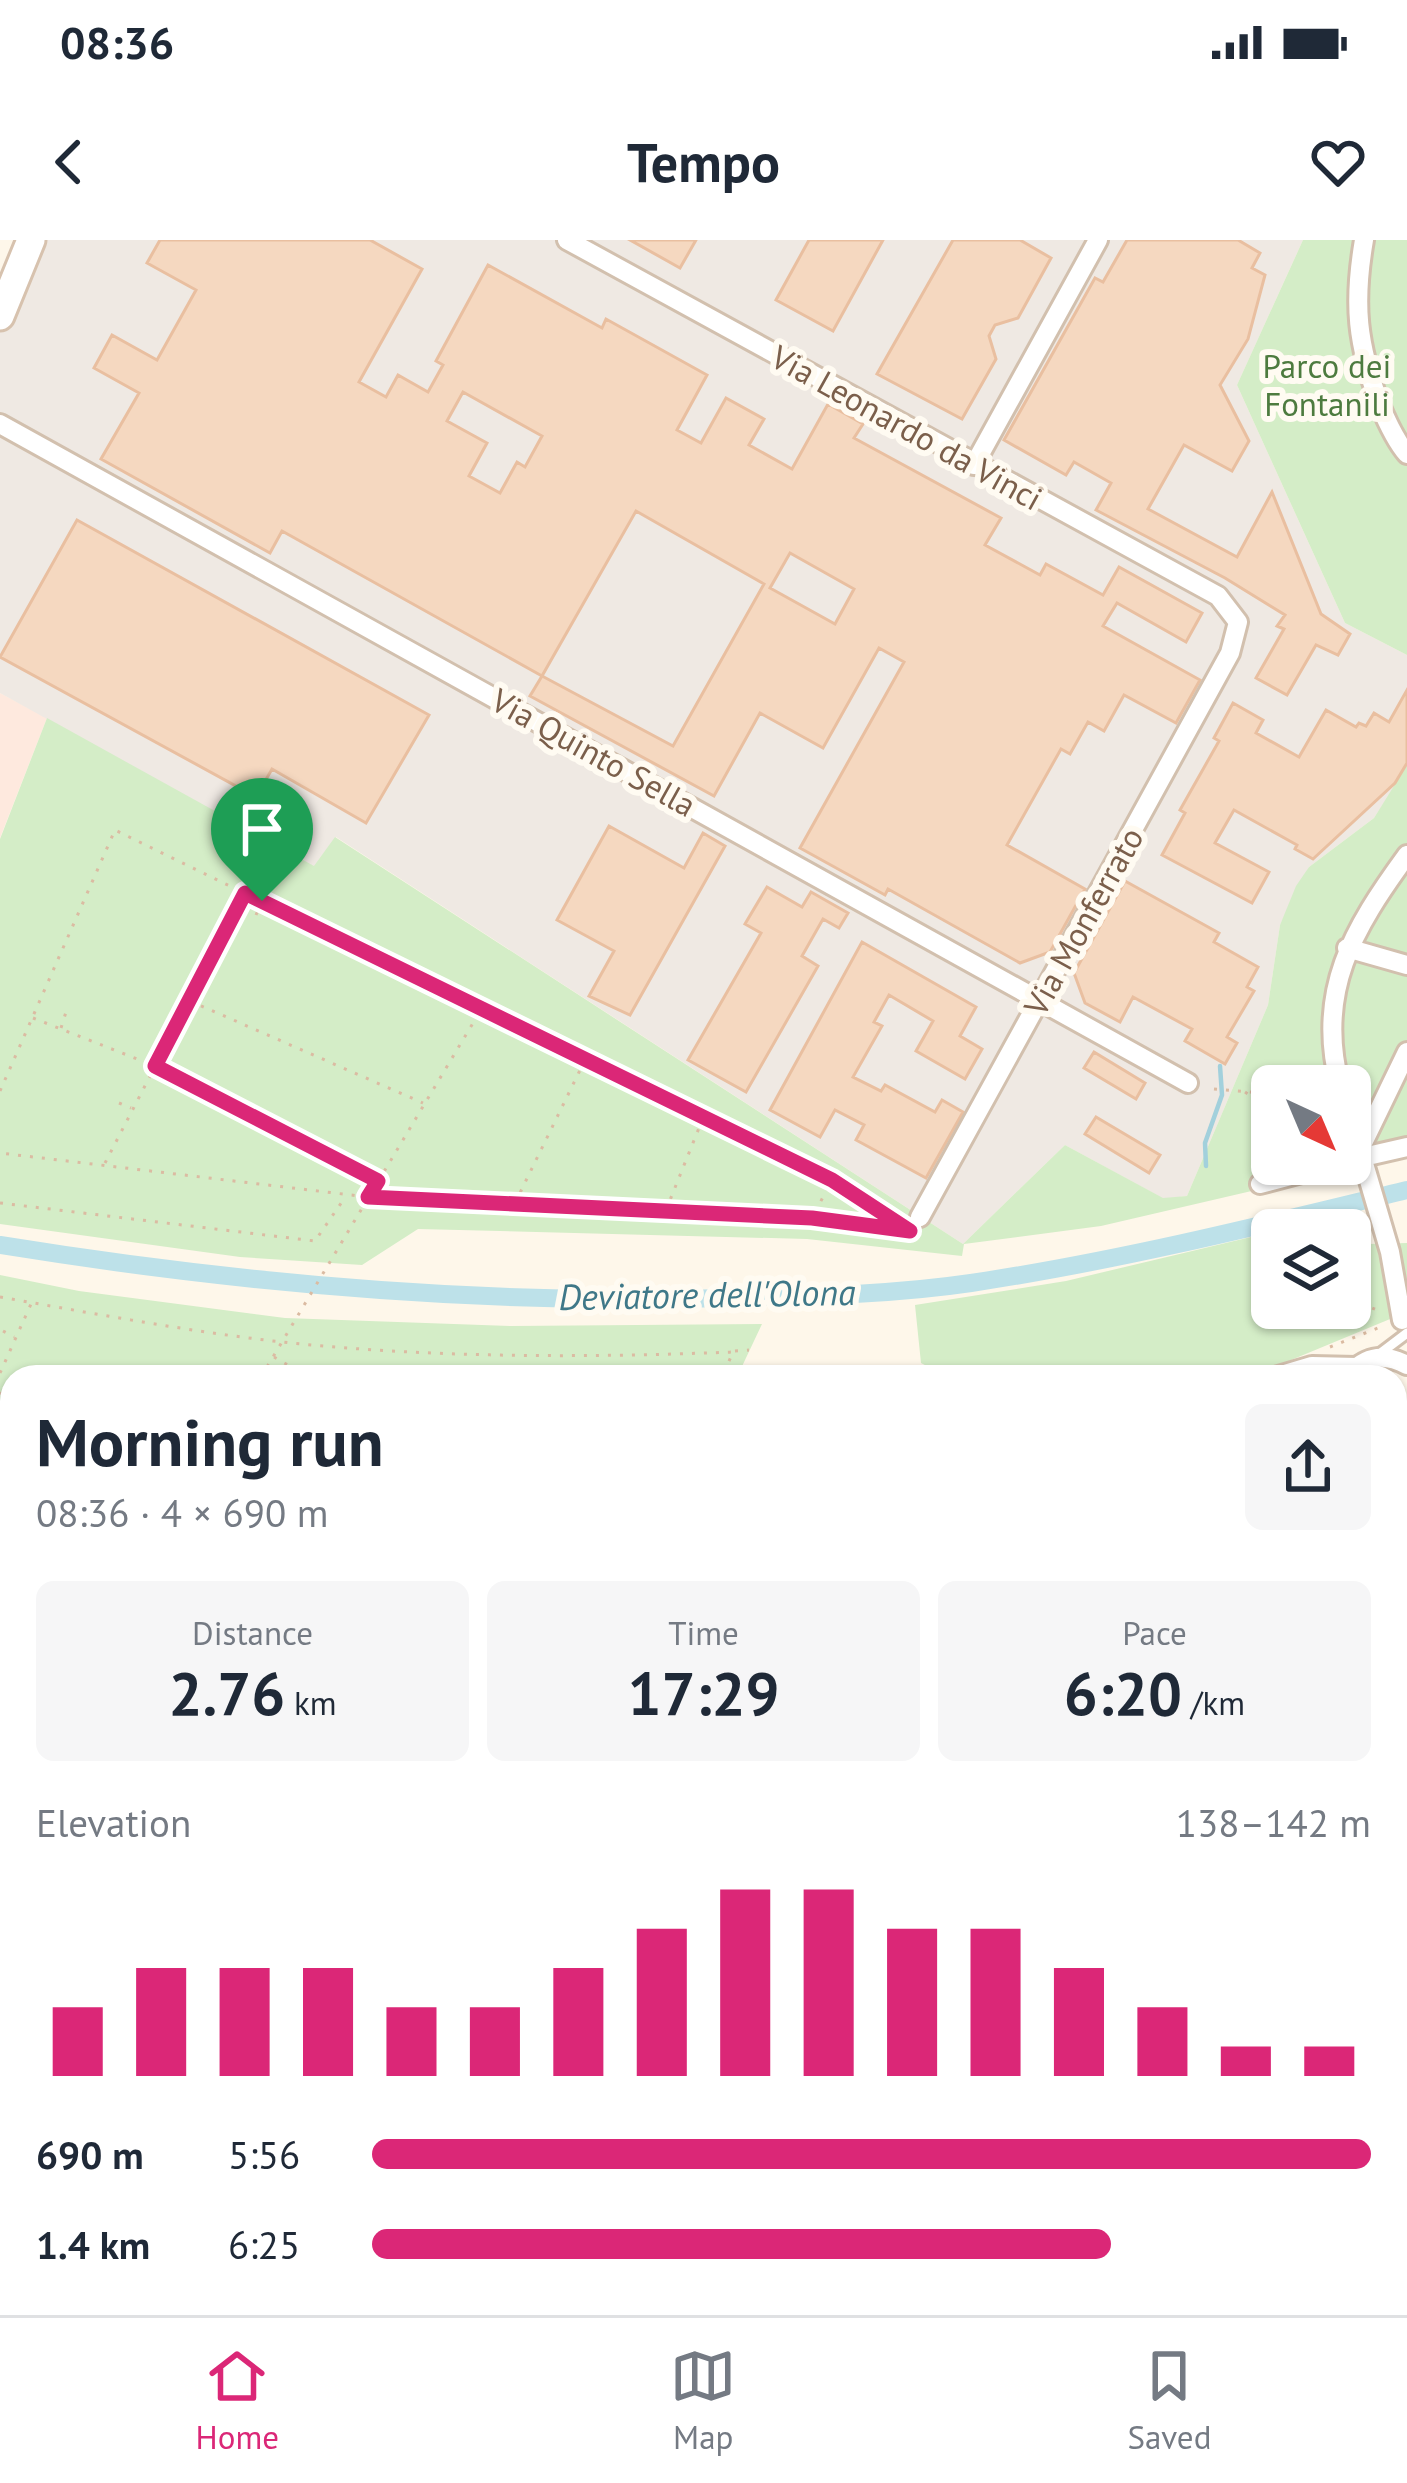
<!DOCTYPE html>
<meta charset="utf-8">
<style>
:root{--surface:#fff;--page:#f6f6f7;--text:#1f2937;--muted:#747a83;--line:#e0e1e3;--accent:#db2777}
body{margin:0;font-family:"PT Sans",sans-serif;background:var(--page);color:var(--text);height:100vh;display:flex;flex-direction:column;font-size:45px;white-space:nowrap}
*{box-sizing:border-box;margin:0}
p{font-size:39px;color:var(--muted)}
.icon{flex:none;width:66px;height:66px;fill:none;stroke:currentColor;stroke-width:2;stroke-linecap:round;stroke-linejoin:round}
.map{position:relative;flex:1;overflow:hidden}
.details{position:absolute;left:0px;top:1125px;width:1407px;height:951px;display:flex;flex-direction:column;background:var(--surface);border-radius:36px 36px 0 0;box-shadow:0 3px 9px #0004}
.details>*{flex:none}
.needle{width:78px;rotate:136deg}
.controls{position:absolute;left:1251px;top:825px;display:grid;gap:24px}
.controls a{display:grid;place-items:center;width:120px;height:120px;border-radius:18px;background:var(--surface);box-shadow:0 3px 9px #0004;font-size:60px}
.pin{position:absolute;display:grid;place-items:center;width:102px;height:102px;color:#fff;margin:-123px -51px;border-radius:50% 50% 50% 0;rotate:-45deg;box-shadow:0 0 12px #0007}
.pin .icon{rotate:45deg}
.round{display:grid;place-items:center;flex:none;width:126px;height:126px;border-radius:18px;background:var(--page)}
.summary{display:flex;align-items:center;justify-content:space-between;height:204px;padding:0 36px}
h1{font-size:66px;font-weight:700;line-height:90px}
.stats{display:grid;grid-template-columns:repeat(3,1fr);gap:18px;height:204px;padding:12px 36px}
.stats div{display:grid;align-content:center;border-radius:18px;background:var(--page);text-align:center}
.stats b{font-size:60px;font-weight:700}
.stats small{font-size:33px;font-weight:400}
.stats p{font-size:33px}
.chart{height:336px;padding:24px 36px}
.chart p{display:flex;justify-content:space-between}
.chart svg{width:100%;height:216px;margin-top:12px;stroke:var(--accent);stroke-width:6}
ul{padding:0 36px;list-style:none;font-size:39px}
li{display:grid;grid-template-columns:192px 144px 1fr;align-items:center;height:90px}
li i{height:30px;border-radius:15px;background:var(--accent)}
.status{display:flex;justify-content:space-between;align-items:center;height:84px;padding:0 60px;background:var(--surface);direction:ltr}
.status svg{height:33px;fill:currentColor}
header{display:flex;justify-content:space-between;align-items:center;height:156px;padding:0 36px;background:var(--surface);font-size:54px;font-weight:700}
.menu{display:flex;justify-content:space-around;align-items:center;height:168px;border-top:3px solid var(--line);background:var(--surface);font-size:33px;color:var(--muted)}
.menu a{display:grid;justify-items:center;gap:6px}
.menu .on{color:var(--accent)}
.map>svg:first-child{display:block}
.residential{fill:#f6ead8}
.commercial{fill:#fee9de}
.industrial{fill:#efe9e3}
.green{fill:#d4edc7;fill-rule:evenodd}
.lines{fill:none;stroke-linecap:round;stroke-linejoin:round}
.stream{stroke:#a2d0dc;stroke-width:4.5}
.canal{stroke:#bde1e9;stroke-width:18}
.building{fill:#f5d8c0;stroke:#e9bfa0;stroke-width:3;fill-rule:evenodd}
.lane-casing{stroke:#d2c0ae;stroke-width:15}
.street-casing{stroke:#d2c0ae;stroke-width:24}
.secondary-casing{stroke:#d7c2ae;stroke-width:33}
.path{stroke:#dbbba2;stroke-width:3;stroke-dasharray:3 9;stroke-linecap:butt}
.lane{stroke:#fff;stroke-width:9}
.street{stroke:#fff;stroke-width:18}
.secondary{stroke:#fff;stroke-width:27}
.route-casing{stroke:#fff;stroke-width:24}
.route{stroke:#db2777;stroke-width:15}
.labels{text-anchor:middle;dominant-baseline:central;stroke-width:12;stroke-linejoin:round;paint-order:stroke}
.park-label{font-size:33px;fill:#4d7b3f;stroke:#fffbf2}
.street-label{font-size:33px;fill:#7b5f4b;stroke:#fffbf2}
.water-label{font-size:36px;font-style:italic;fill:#3f7888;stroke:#fffbf2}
</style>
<div class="status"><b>08:36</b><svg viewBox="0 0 49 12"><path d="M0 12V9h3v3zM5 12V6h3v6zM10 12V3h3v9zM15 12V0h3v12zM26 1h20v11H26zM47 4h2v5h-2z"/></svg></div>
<header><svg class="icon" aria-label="back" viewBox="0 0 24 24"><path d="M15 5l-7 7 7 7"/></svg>Tempo<svg class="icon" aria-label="heart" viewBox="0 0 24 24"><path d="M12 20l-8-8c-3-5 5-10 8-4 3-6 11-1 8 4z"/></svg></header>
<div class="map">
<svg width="1407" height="2075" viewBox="0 0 1407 2075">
<rect width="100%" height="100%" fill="#fef7ea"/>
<!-- residential -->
<path class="residential" d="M0 1456 12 1462V1768L0 1762Z
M607 2064H886L881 2075H628Z"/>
<!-- commercial -->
<path class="commercial" d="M0 453 47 478 0 598Z
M314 2064H415L517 2070 515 2075H310Z"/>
<!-- industrial -->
<path class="industrial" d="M36 0H1303L1237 145 1345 383 1407 415V528L1374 578 1309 627 1280 685 1268 765 1187 956 1164 959 1065 905 963 1004 336 597 315 627 0 453V89Z
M12 2011V2064H129L126 2075H0V2034Z
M144 2064H314L310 2075H180Z"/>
<!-- green -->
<path class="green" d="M1303 0H1407V415L1345 383 1237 145Z
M47 478 314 626 335 597 963 1004 1065 905 1163 958 1187 956 1268 765 1280 685 1296 646 1309 627 1374 578 1407 525V915L1101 986 964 1004 962 1016 807 999 418 989 362 1025 240 1017 0 984V599ZM1272 846H1350V924H1272Z
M1358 970 1368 1004 1407 1003V1072L1250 1137H948L921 1123 915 1065 1066 1041 1272 992V1068H1350V990H1280Z
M0 1035 79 1051 285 1078 511 1086 762 1084 737 1137H12V1488L0 1477Z"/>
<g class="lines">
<!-- stream -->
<path class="stream" d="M1206 926 1205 903 1222 855 1220 826"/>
<!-- canal -->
<path class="canal" d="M0 1005C241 1044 481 1065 725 1058 807 1056 890 1055 971 1043 1118 1021 1263 985 1407 950"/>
</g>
<!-- building -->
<path class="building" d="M160 0H370L422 29 359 142 386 157 398 135 428 152 443 125 436 121 488 25 602 88 606 79 707 135 677 190 701 203 726 158 764 179 749 205 792 229 828 164 863 184 854 198 1001 278 985 305 1040 335 1046 324 1103 355 1119 327 1202 373 1186 402 1117 363 1103 386 1200 440 1176 483 1124 455 1104 491 1088 482 1070 514 1061 509 1007 605 1085 649 1050 712 1020 723 888 649 885 655 800 608 904 422 879 408 823 508 760 473 714 556 530 456 542 436 282 291 270 313 101 219 139 153 94 128 112 95 157 120 196 50 147 23ZM463 152 542 196 525 227 517 222 500 253 469 236 487 203 447 181ZM636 271 764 344 673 506 542 436ZM790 313 854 349 835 384 770 348Z
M630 0H696L680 28Z
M809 0H883L833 91 776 60Z
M953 0H1020L1051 18 1018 78 995 85 989 96 996 119 962 179 877 134Z
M1127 0H1238L1260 13 1252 28 1265 35 1248 99 1220 145 1249 201 1232 231 1184 205 1148 269 1237 317 1272 252 1321 374 1350 394 1338 415 1316 405 1287 455 1256 438 1284 389 1277 386 1285 375 1225 338 1096 270 1111 243 1074 222 1066 235 1004 200 1095 38 1103 42Z
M77 280 429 475 366 583 272 529 256 557 0 417Z
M1407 450V523L1395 543 1313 619 1295 609 1297 605 1234 570 1215 603 1269 632 1252 663 1162 615 1185 573 1180 570 1219 501 1214 498 1233 463 1263 480 1256 493 1299 517 1326 470 1356 487 1359 483 1366 486 1374 473 1389 482Z
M609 586 684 628 703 593 725 606 630 775 589 756 614 711 557 680Z
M1125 641 1219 693 1214 702 1258 727 1247 747 1254 751 1227 797 1237 803 1225 824 1185 801 1192 789 1133 757 1120 782 1085 763 1074 733Z
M767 647 802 667 811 652 848 673 839 688 823 679 802 716 818 726 746 852 688 820 761 693 745 684Z
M862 702 976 767 960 796 982 809 965 839 916 811 933 781 889 755 874 782 882 786 853 837 881 851 885 845 935 872 942 860 963 872 926 938 856 900 864 885 835 870 820 897 770 870Z
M1094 812 1145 843 1136 859 1084 828Z
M1096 877 1160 915 1149 933 1085 894Z"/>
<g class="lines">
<defs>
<path id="lane" d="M1378 1115 1407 1093
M1395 1712 1407 1720
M1405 1926 1407 1927
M1395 1944 1407 1951
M799 2075 805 2064
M986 2075 989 2064
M994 2075 999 2064
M1006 2075 1012 2064"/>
<path id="street" d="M567 0 1218 356 1238 382 1230 413 920 977
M1364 0C1353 64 1357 104 1380 165 1387 182 1395 200 1407 214
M0 184 1188 843
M974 225 1098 0
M1347 708 1407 725
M1340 846C1315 752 1353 689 1407 615
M1350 876 1390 1012 1402 1080
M1361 907 1407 812
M1350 920 1407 907
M1260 944 1336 924
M1351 1133C1367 1115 1386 1114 1407 1125
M1275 1137 1312 1126 1356 1127
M1395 1196 1407 1190
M0 1689 12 1695
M0 1720 12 1726
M0 1832 12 1839
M1395 1881 1407 1888
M0 1976 12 1954
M673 2064 694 2075
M734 2064 755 2075
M937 2075 941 2064"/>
<path id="secondary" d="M0 76 31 0"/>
</defs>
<!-- lane casing -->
<use href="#lane" class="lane-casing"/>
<!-- street casing -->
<use href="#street" class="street-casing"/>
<!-- secondary casing -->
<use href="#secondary" class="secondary-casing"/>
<!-- path -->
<path class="path" d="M256 675 261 663
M190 761 423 863
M33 778 155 826 377 940
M61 788 66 772
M1309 846 1317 831
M1214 849 1272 854
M0 851 115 590 832 940 812 978 368 957 0 913
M1245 852 1272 870
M119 863 131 868
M105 923 244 655
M833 941 906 988
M0 963 315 1001 346 956
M515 963 585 820
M666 970 703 878
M815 978 906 990
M1258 1047 1272 1048
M0 1057C91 1073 181 1090 273 1101 425 1118 580 1118 733 1112L722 1137
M1350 1059 1382 1072
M3 1091 14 1097
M1330 1107 1383 1086
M735 1111 749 1110
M274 1117 309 1137
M726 1132 737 1137
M0 1133 31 1064
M261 1137 482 768
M0 1153 12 1158
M0 1168 7 1156
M0 1355 12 1360
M0 1373 12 1379
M0 1427 12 1433
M0 1456 12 1462
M906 2075 911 2064"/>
<!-- lane -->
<use href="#lane" class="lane"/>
<!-- street -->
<use href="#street" class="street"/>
<!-- secondary -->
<use href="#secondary" class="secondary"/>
</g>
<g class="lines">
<defs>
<path id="route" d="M245 653 832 940 910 991 812 978 368 957 378 941 155 826Z"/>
</defs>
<!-- route casing -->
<use href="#route" class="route-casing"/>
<!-- route -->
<use href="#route" class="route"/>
</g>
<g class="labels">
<!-- park labels -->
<g class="park-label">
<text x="1327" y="125">Parco dei<tspan x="1327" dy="38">Fontanili</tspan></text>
</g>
<!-- street labels -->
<g class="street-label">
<text transform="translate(907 187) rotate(29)">Via Leonardo da Vinci</text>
<text transform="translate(594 512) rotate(29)">Via Quinto Sella</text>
<text transform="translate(1083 681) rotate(-61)">Via Monferrato</text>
</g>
<!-- water labels -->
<g class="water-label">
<text transform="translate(707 1054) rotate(-1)">Deviatore dell'Olona</text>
</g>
</g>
</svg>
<div class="controls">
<a><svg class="needle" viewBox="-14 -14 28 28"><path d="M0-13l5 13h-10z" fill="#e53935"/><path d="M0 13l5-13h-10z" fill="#747a83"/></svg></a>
<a><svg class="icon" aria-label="layers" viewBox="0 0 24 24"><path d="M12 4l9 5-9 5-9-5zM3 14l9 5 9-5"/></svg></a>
</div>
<div class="pin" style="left:262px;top:661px;background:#1e9e55"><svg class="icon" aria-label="arrive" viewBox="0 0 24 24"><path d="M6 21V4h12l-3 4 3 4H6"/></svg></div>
<section class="details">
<div class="summary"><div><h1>Morning run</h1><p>08:36 · 4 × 690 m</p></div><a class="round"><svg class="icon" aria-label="share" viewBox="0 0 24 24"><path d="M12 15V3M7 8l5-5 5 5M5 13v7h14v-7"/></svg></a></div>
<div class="stats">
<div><p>Distance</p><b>2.76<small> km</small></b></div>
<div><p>Time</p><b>17:29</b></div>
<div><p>Pace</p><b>6:20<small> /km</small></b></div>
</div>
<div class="chart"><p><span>Elevation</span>138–142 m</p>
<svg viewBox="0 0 160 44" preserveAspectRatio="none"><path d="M5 44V30M15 44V22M25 44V22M35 44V22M45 44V30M55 44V30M65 44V22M75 44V14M85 44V6M95 44V6M105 44V14M115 44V14M125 44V22M135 44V30M145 44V38M155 44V38"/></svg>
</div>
<ul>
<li><b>690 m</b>5:56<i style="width:100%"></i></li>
<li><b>1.4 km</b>6:25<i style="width:74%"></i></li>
</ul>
</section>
</div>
<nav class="menu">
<a class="on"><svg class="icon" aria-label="home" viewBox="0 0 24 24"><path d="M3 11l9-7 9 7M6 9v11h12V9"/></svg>Home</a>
<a><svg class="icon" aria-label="map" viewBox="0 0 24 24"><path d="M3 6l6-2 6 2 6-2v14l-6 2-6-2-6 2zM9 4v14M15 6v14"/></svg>Map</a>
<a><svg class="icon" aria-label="saved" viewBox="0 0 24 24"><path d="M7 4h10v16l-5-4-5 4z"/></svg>Saved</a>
</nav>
